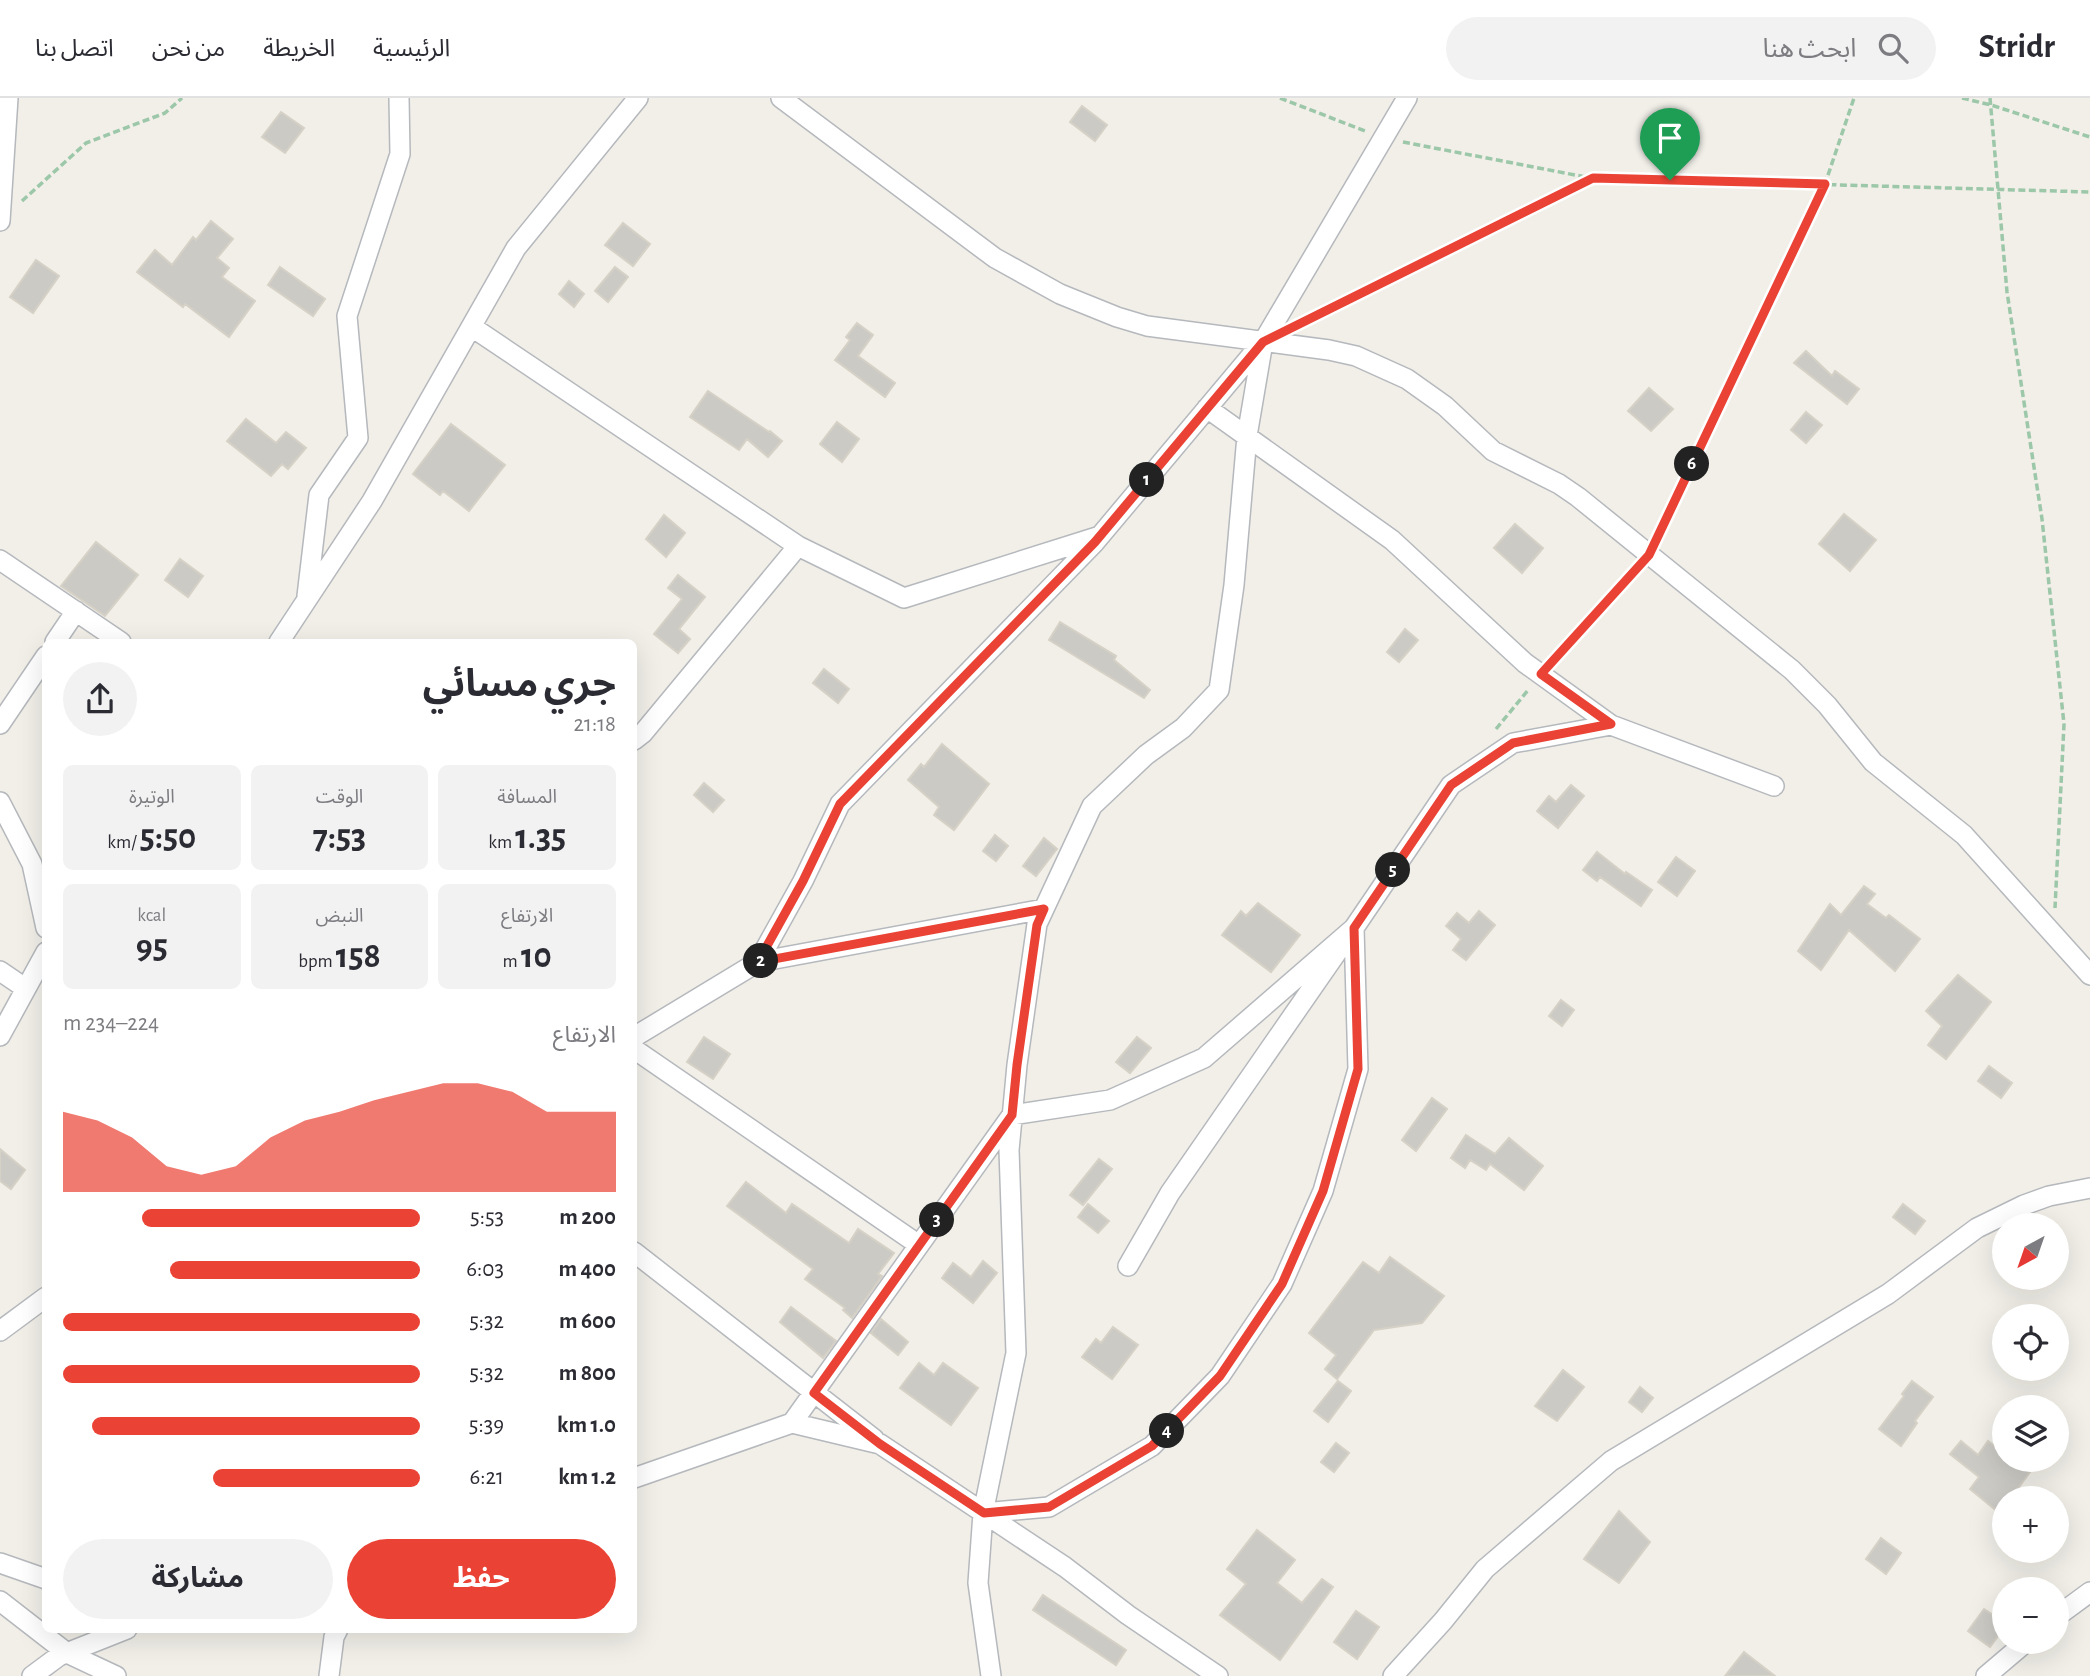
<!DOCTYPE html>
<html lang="ar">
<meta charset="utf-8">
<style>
:root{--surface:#fff;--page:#f2f2f3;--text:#2b2b33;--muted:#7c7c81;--line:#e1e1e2;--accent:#ea4335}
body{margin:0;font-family:"Alegreya Sans","Noto Sans Arabic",sans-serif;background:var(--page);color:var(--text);direction:rtl;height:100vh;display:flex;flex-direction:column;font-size:26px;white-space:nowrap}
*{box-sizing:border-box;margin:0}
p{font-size:23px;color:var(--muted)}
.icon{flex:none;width:38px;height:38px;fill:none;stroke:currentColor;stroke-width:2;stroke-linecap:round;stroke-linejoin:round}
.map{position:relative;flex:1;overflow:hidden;direction:ltr}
.panel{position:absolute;left:42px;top:541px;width:595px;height:994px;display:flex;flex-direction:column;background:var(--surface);border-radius:10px;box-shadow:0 7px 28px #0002;direction:rtl}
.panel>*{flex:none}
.needle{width:46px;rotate:220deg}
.buttons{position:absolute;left:1992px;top:1115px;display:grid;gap:14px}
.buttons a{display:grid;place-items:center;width:77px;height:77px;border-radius:50%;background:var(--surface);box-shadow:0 7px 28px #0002;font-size:35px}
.pin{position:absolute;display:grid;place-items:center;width:60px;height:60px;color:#fff;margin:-72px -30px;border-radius:50% 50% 50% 0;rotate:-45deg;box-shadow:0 0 7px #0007}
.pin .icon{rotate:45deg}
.km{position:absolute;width:35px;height:35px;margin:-18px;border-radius:50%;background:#222;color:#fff;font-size:19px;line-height:35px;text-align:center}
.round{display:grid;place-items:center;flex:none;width:74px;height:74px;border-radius:37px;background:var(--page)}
.overview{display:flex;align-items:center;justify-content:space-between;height:119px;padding:0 21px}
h1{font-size:38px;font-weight:700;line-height:52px}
.stats{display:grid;grid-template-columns:repeat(3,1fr);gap:10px;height:119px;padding:7px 21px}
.stats div{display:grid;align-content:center;border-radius:10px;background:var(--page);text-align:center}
.stats b{font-size:35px;font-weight:700}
.stats small{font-size:19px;font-weight:400}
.stats p{font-size:19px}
.chart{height:196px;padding:14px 21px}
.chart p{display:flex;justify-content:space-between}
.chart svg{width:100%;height:126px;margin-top:7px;fill:var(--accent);opacity:.7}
.action{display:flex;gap:14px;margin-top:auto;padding:14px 21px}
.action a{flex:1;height:80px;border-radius:42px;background:var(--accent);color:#fff;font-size:28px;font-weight:700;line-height:80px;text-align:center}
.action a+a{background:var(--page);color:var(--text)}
ul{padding:0 21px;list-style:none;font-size:23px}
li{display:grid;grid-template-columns:112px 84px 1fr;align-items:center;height:52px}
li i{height:18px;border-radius:9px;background:var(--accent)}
header{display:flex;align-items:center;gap:42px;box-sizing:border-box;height:98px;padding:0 35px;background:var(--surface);border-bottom:2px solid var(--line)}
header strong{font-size:33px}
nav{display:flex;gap:38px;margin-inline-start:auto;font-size:24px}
.search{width:490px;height:63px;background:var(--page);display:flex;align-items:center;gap:18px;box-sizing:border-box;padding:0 24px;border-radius:38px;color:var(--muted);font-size:26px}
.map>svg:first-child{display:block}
.building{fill:#cccac5;stroke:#d6d1c6;stroke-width:2}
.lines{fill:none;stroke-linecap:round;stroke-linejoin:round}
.minor-casing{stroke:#b5b8bc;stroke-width:22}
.path{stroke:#9cc7a9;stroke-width:3.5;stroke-dasharray:7 3.5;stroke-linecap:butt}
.minor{stroke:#fff;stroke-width:19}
.route-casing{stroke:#fff;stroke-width:14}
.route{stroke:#ea4335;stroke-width:9}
</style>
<header>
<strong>Stridr</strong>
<div class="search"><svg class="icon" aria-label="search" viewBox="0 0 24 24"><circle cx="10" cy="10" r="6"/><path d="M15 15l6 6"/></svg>ابحث هنا</div>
<nav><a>الرئيسية</a><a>الخريطة</a><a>من نحن</a><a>اتصل بنا</a></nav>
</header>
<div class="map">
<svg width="2090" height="1578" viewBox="0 0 2090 1578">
<rect width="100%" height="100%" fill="#f1efe8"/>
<!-- building -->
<path class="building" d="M1082 8 1107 27 1095 43 1070 24Z
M281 14 304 30 285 55 262 39Z
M211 123 233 141 217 160 229 170 222 179 255 203 229 239 185 206 183 209 137 174 155 152 172 167 193 139 196 142Z
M623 125 650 146 633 168 605 147Z
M36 162 59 178 33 215 10 199Z
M280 169 325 201 313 218 268 187Z
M615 169 628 179 608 204 595 193Z
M569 183 584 196 574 209 559 196Z
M857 225 873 237 858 258 895 285 885 299 835 262 850 242 846 239Z
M1806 253 1832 278 1835 273 1859 291 1847 306 1794 265Z
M1649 290 1673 311 1651 333 1628 313Z
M708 293 769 334 770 333 782 343 768 359 747 341 739 352 690 319Z
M1806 314 1822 327 1806 345 1791 332Z
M246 321 276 345 286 334 306 350 288 371 282 366 271 378 227 343Z
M837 324 859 341 842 364 820 346Z
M451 326 505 367 469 413 443 393 440 397 413 376Z
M1844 416 1876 442 1850 473 1819 446Z
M664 417 685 435 666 459 646 441Z
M1515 426 1543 450 1522 475 1494 450Z
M96 444 138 477 105 518 61 488Z
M180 461 203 478 188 499 165 482Z
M678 477 705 499 679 531 690 541 678 555 654 536 682 501 668 490Z
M1060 524 1116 558 1114 562 1150 592 1144 600 1049 542Z
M1405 531 1418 542 1399 564 1387 554Z
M824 571 849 591 838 605 813 585Z
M942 646 989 686 954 732 934 717 939 709 908 682 921 666 924 669Z
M704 685 724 702 713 714 694 697Z
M1571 687 1584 698 1558 730 1537 713 1549 698 1556 704Z
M995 737 1008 748 996 763 983 753Z
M1044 740 1057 751 1036 778 1023 768Z
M1597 754 1625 776 1626 774 1652 792 1641 808 1600 779 1597 783 1583 772Z
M1676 759 1695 773 1677 798 1658 784Z
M1864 788 1875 796 1867 806 1886 820 1889 817 1920 841 1895 873 1849 832 1821 872 1798 853 1830 806 1841 817Z
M1258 805 1300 837 1271 874 1222 837 1241 813 1246 818Z
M1479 813 1495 827 1466 862 1453 852 1461 841 1446 828 1457 815 1469 825Z
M1958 877 1991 904 1946 961 1928 947 1942 928 1926 913Z
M1561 902 1574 912 1562 928 1549 918Z
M704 939 730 956 713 981 687 964Z
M1137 939 1151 950 1130 975 1116 964Z
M1989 968 2012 985 2001 1000 1978 983Z
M1432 1000 1447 1011 1416 1053 1402 1042Z
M1466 1037 1495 1056 1509 1040 1543 1068 1524 1092 1490 1066 1486 1072 1470 1062 1465 1070 1451 1060Z
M0 1051 25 1072 11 1091 0 1083Z
M1099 1061 1112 1071 1083 1107 1070 1097Z
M746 1084 786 1115 792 1106 849 1145 858 1131 894 1155 878 1176 882 1178 852 1220 843 1212 845 1210 805 1181 813 1171 727 1108Z
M1088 1106 1109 1123 1098 1135 1078 1119Z
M1903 1106 1925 1123 1915 1136 1893 1119Z
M1390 1159 1444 1198 1422 1225 1374 1232 1337 1281 1325 1271 1336 1257 1309 1235 1363 1164 1379 1175Z
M983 1163 997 1175 973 1205 942 1180 953 1165 971 1179Z
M791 1209 836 1243 823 1260 780 1224Z
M881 1221 908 1244 898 1257 871 1235Z
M1113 1229 1138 1247 1112 1281 1082 1259 1096 1241 1101 1245Z
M919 1265 934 1277 943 1265 978 1290 951 1327 900 1290Z
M1563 1272 1584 1289 1557 1323 1535 1308Z
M1338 1283 1351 1293 1328 1324 1314 1313Z
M1912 1283 1933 1299 1915 1323 1917 1325 1901 1348 1879 1331 1904 1298 1902 1296Z
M1640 1289 1653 1300 1642 1314 1629 1304Z
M1961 1343 1978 1357 1988 1343 2004 1355V1362H2013L2030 1374 2011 1400H2004V1419L1970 1391 1979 1379 1950 1356Z
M1336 1345 1349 1355 1334 1374 1321 1364Z
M1619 1413 1650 1444 1619 1485 1584 1461Z
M1257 1432 1295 1462 1277 1485 1302 1505 1322 1481 1333 1489 1280 1562 1220 1517 1246 1486 1227 1471Z
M1881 1440 1901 1455 1886 1476 1866 1461Z
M1043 1497 1126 1552 1116 1567 1033 1512Z
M1984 1511 2004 1524V1530L1990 1549 1968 1533Z
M1356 1513 1379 1529 1357 1561 1334 1544Z
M1744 1554 1775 1578H1725Z"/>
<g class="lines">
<defs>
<path id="minor" d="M781 0 995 160 1060 196 1117 219 1147 228 1329 252 1356 258 1407 281 1445 308 1493 353 1559 386 1578 399 1792 572 1827 607 1873 664 1964 737 2090 877
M0 123 8 0
M472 229 798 448 643 635 634 642
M1207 310 1392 442 1525 565 1611 627
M798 448 904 500 1100 438
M0 462 121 544
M307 498 319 397 358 340 347 218 400 56 399 0
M55 544 76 513
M279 544 372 403 516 150 638 0
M0 626 46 558
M0 704 32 766 46 830
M758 864 1044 811
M0 873 25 890
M0 938 46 854
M634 939 758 864 803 783 840 706 1095 444 1261 246
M634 951 919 1147
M634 1154 874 1341
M1128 1168 1170 1095 1337 854
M0 1233 46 1199
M792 1325 1012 1017 1110 1002 1204 960 1354 830
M634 1380 792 1325 880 1346 1065 1469 1128 1517 1218 1578
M983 1415 1049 1409 1152 1348 1220 1278 1282 1186 1323 1093 1358 971 1354 830 1451 687 1513 645 1611 627 1774 688
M0 1465 46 1481
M0 1503 67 1555 116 1578
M2056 1519 2090 1494
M32 1578 59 1558 127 1531
M329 1578 334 1539 338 1531
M991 1578 978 1485 983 1415 1016 1255 1009 1052 1017 967 1037 826 1092 708 1146 657 1183 630 1219 592 1234 487 1247 338 1263 244 1407 0
M1393 1578 1443 1523 1485 1471 1611 1363 1888 1196 1977 1130 2024 1107 2049 1098 2090 1090
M1986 1578 2026 1544"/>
</defs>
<!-- minor casing -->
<use href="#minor" class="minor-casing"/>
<!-- path -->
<path class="path" d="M1280 0 1365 33
M1962 0 1991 7 2090 39
M1990 0 2007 194 2042 421 2064 626 2055 810
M1403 44 1591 80
M22 103 86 45 165 15 182 0
M1297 227 1593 80 2090 94
M1658 438 1825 86 1854 0
M1555 561 1636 471
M1496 631 1529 591"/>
<!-- minor -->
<use href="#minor" class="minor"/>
</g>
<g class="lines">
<defs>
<path id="route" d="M1593 80 1825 86 1649 457 1541 576 1611 626 1513 645 1451 687 1354 830 1358 971 1323 1093 1282 1186 1220 1278 1152 1348 1049 1409 984 1415 880 1346 814 1295 1012 1017 1017 967 1037 827 1044 811 758 864 803 783 840 706 1095 444 1263 244Z"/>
</defs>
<!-- route casing -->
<use href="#route" class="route-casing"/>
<!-- route -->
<use href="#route" class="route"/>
</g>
</svg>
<div class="buttons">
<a><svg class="needle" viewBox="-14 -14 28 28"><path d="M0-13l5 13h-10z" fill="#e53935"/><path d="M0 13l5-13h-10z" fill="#7c7c81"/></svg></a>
<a><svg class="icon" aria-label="locate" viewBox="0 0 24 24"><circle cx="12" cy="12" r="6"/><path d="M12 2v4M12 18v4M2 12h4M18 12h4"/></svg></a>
<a><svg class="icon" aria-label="layers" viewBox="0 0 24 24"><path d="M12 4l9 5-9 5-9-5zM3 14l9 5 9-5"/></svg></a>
<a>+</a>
<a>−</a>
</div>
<div class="pin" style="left:1670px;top:82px;background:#1e9e55"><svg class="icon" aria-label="arrive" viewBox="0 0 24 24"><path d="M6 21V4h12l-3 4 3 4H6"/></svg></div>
<b class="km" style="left:1147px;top:382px">1</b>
<b class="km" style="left:761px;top:863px">2</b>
<b class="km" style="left:937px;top:1122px">3</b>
<b class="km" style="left:1167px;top:1333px">4</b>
<b class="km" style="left:1393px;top:772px">5</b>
<b class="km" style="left:1692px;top:366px">6</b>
<section class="panel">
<div class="overview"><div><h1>جري مسائي</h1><p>21:18</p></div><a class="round"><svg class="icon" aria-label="share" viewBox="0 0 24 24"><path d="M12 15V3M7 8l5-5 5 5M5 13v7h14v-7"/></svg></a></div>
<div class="stats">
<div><p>المسافة</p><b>1.35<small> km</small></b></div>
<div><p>الوقت</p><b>7:53</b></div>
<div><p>الوتيرة</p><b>5:50<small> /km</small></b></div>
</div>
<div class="stats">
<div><p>الارتفاع</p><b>10<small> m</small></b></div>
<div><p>النبض</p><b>158<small> bpm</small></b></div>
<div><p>kcal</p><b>95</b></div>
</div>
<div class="chart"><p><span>الارتفاع</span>224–234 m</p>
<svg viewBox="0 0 160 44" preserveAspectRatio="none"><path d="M0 44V16L10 19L20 25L30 35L40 38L50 35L60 25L70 19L80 16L90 12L100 9L110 6L120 6L130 9L140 16L150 16L160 16V44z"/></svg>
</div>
<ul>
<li><b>200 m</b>5:53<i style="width:78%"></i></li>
<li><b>400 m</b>6:03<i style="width:70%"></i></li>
<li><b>600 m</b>5:32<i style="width:100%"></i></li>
<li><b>800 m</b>5:32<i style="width:100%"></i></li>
<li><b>1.0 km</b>5:39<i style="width:92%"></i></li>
<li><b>1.2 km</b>6:21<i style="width:58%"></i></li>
</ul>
<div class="action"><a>حفظ</a><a>مشاركة</a></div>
</section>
</div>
